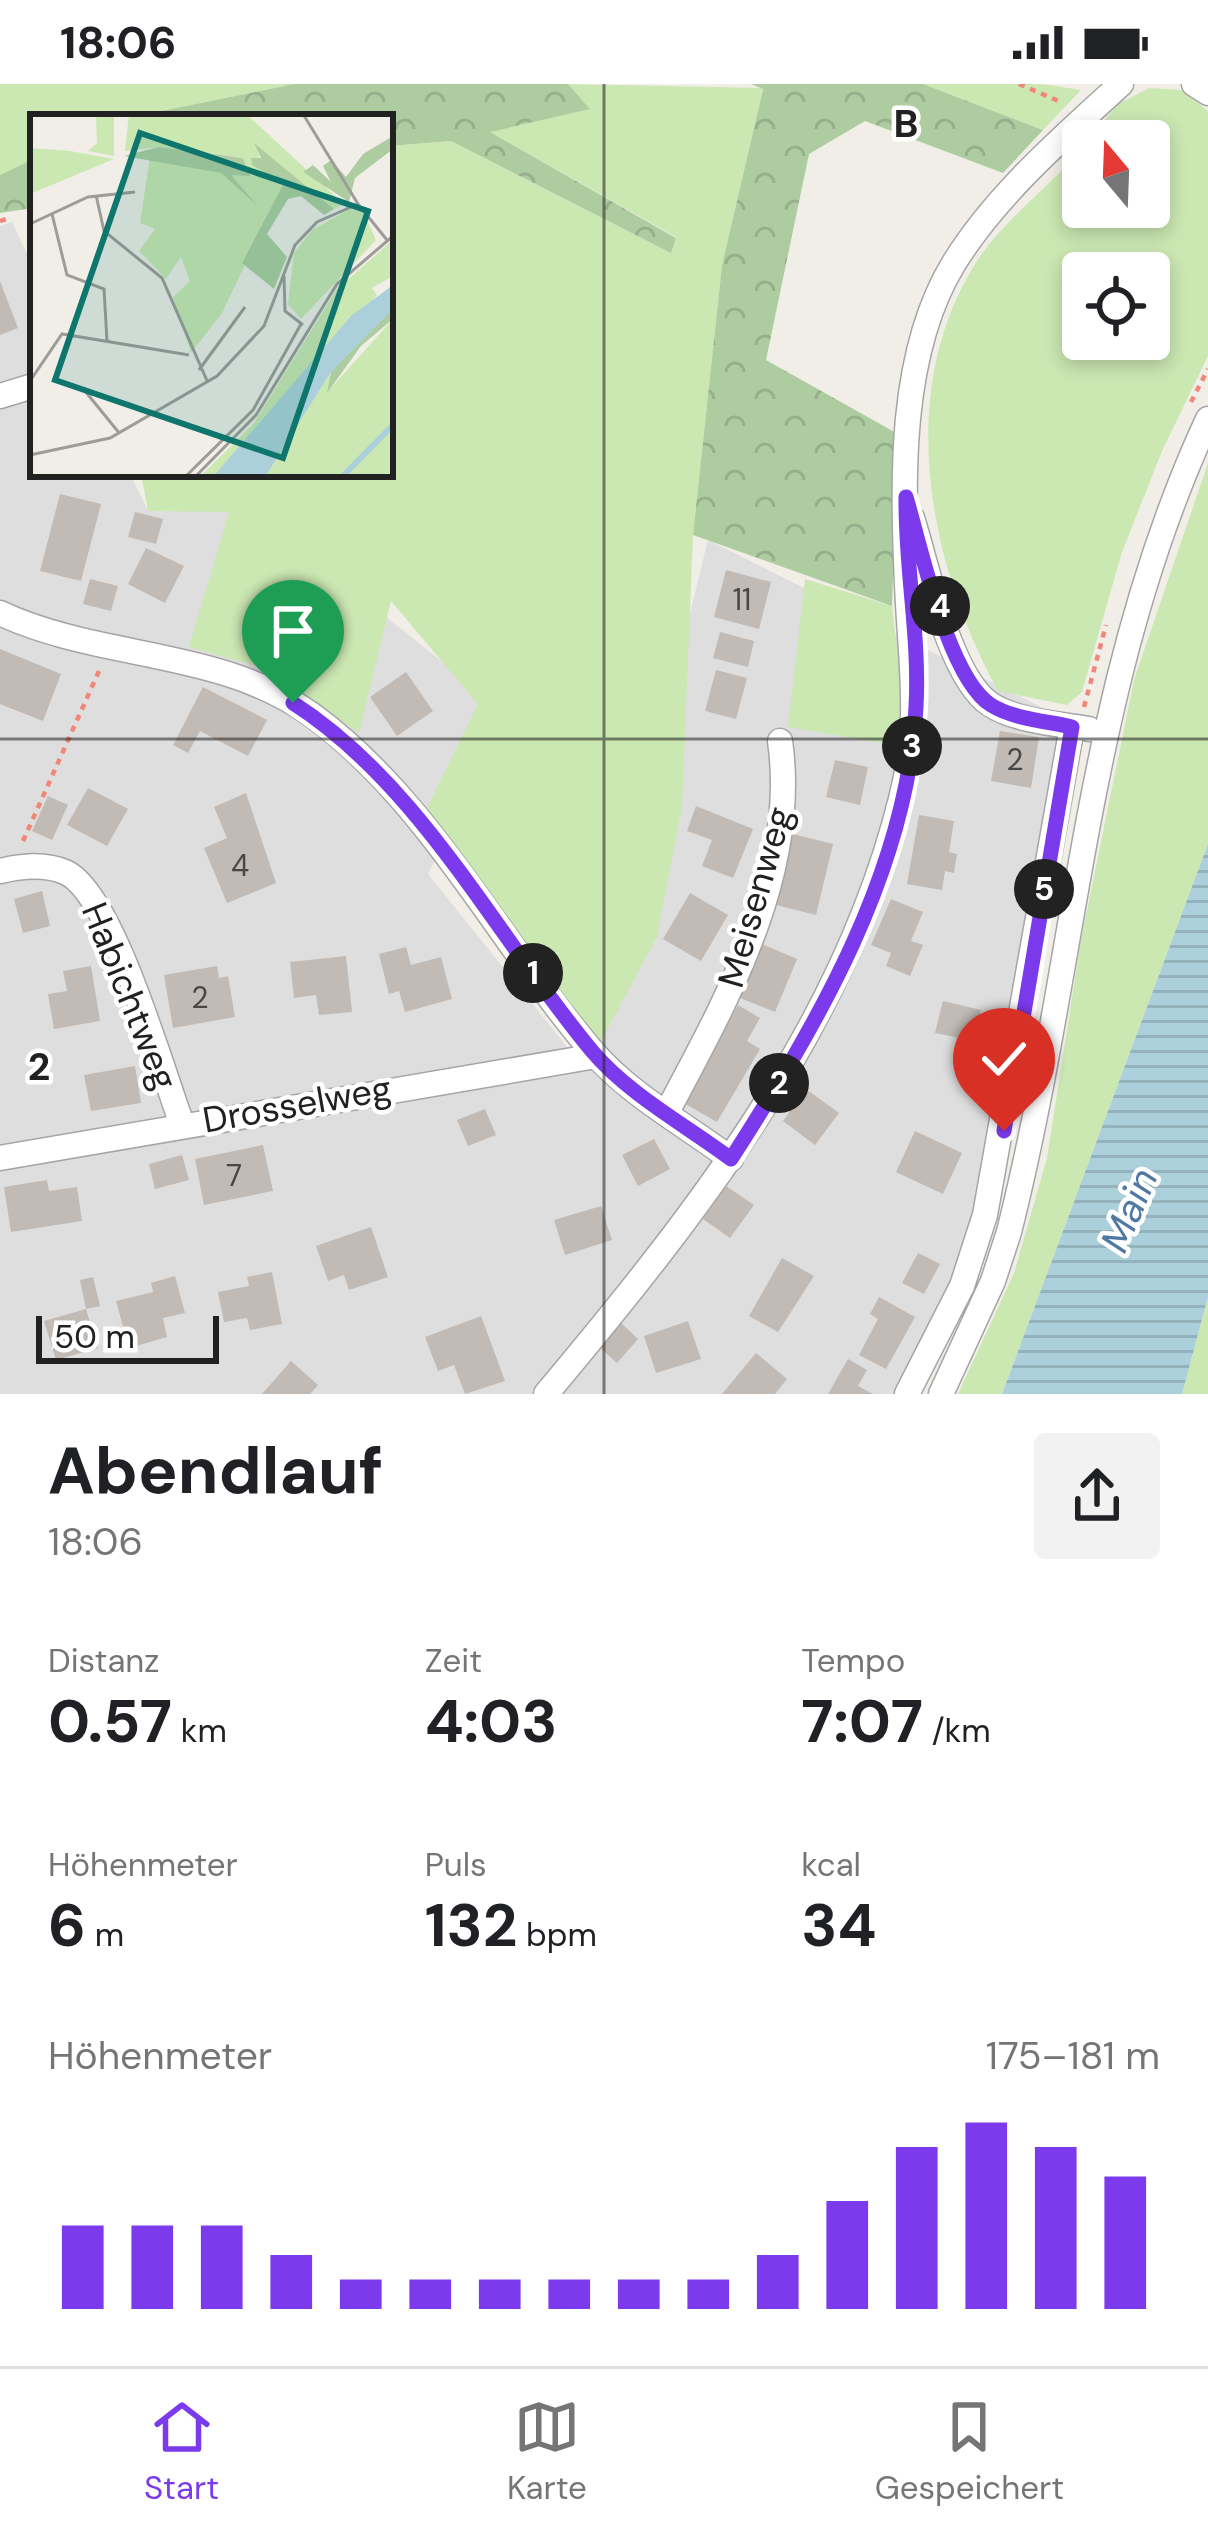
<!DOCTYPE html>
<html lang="de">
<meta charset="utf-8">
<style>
:root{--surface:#fff;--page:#f2f2f2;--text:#202124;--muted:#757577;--line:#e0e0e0;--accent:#7c3aed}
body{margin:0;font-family:"DM Sans",sans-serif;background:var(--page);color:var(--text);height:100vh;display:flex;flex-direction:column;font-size:45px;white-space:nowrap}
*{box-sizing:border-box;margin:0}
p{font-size:39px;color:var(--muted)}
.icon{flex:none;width:66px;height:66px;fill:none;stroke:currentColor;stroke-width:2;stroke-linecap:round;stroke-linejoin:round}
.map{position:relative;height:1310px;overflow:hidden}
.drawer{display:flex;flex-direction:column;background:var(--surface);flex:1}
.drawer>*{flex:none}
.needle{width:78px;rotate:341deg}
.fabs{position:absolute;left:1062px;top:36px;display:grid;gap:24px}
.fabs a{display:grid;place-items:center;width:108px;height:108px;border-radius:12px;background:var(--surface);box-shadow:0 6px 18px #0003;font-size:60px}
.scale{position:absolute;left:36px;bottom:30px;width:183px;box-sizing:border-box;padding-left:12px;border:6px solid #212121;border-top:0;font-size:33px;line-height:42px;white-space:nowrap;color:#212121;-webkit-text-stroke:9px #fff;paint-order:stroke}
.pin{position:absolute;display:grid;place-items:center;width:102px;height:102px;color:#fff;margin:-123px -51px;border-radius:50% 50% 50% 0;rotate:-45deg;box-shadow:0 0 12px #0007}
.pin .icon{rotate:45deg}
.km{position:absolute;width:60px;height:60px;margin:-30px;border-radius:50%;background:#222;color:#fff;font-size:33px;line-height:60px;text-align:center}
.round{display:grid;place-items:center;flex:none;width:126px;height:126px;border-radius:12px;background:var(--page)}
.overview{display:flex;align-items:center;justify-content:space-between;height:204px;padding:0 48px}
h1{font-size:66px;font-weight:700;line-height:90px}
.metrics{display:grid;grid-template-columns:repeat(3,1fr);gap:18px;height:204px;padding:12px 48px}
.metrics div{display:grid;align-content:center}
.metrics b{font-size:60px;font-weight:700}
.metrics small{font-size:33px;font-weight:400}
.metrics p{font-size:33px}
.chart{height:336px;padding:24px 48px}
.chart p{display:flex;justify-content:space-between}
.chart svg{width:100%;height:216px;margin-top:12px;stroke:var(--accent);stroke-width:6}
.status{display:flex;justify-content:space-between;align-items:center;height:84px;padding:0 60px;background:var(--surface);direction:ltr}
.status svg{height:33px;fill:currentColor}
.dock{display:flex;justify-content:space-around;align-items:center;height:168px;border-top:3px solid var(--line);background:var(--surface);font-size:33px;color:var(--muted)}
.dock a{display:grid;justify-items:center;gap:6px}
.dock .current{color:var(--accent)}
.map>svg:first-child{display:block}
.residential{fill:#dfdede}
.grass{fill:#cbe7b2;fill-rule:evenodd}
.forest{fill:url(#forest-crowns)}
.water{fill:url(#water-rules)}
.building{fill:#c1bab5}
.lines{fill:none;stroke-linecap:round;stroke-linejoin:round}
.minor-casing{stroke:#a5a5a5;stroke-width:27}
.path{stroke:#f18679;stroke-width:4.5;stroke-dasharray:6 6;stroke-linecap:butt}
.minor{stroke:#fff;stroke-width:24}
.route-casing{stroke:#fff;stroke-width:24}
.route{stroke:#7c3aed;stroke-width:15}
.grid{fill:none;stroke:#212121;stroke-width:3;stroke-opacity:0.55}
.labels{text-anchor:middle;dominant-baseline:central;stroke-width:9;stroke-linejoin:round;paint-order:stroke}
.number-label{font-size:30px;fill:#494746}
.street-label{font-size:36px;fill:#212121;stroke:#fff}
.water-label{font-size:39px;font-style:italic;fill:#4f79a3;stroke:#fff}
.inset-river{fill:none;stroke:#acd0db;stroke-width:6}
.inset-road{fill:none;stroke:#9e9c98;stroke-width:3}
.view{fill:#0f766e;fill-opacity:0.15;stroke:#0f766e;stroke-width:6}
.inset-edge{fill:none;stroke:#212121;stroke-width:6}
.grid-label{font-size:39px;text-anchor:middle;font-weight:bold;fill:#212121;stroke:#fff;stroke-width:9;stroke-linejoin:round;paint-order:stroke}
</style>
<div class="status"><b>18:06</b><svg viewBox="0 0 49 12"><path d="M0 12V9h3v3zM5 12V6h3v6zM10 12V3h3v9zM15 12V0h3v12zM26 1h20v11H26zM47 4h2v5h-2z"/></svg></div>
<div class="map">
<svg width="1208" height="1310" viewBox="0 0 1208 1310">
<defs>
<pattern id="forest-crowns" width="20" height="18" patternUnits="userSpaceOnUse" patternTransform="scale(3)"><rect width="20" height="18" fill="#adcda0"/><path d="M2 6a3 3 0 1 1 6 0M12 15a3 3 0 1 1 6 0" fill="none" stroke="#95b08a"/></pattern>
<pattern id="water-rules" width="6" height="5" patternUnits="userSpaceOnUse" patternTransform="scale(3)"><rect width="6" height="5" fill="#acd0db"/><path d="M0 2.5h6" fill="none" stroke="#94b2bc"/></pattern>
</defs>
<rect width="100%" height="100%" fill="#f1eee8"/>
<!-- residential -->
<path class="residential" d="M12 138 33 183V390H130L148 427H253L508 630 428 790 580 979 708 456 1069 637 976 1180 909 1310H0V142Z"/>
<!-- grass -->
<path class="grass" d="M0 0H294L132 33H33V75L0 91Z
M568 0 763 4 722 181 693 451 682 722 657 853 600 959 427 724 478 620 391 517 359 649 268 585 189 563 229 428 148 427 141 390H390V62L451 57 671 169 676 153 488 47 589 24Z
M923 0H1042L1081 6 1043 46Z
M1149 4 1181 6 1208 27V272L1162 367 1122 468 1082 608 1067 621 998 607C930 482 895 314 972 185 1001 136 1048 106 1083 63V123H1149V57H1088L1118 20ZM1083 189H1149V255H1083Z
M1208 379V760L1002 1310H958L1014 1189 1047 1074 1081 856 1134 596Z
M805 495 892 522 900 591 899 662 788 643Z
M1208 1213V1310H1182Z"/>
<!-- forest -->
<path class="forest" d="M294 0H568L590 25 490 48 676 154 671 169 451 57 390 62V33H132Z
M751 0H923L1043 46 1003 89 865 37 809 70 766 276 898 350 892 522 693 451 722 181 763 5Z
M33 75V124L0 129V91Z"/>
<!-- water -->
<path class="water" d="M1208 760V1213L1182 1310H1002Z"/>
<!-- building -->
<path class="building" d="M0 197 18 244 0 251Z
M60 410 101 420 81 497 40 487Z
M135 428 163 435 156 460 128 453Z
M146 464 184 482 165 519 128 500Z
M726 486 771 498 759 545 714 533Z
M90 495 118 502 111 527 83 520Z
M720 548 754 557 748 583 713 574Z
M0 565 61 590 43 637 0 620Z
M716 586 747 594 736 635 705 627Z
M406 588 433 627 397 652 370 613Z
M203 603 267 636 248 672 200 647 188 669 173 661Z
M1000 647 1039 653 1031 704 991 697Z
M835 676 868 683 860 721 826 713Z
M88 704 128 725 107 762 67 741Z
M246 709 276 799 227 819 204 764 227 754 214 723Z
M48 712 68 721 52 756 32 747Z
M696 722 753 745 733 794 702 782 712 756 687 747Z
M919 731 954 737 949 768 957 770 954 789 945 787 942 806 907 800Z
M793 750 833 760 816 831 776 821Z
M42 807 50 842 23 849 14 815Z
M690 809 728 831 701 877 663 855Z
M891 815 923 828 911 857 923 861 910 892 886 882 891 869 871 861Z
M762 860 797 875 775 928 740 914Z
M406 863 411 881 441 873 452 915 405 928 399 907 389 910 379 870Z
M346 872 352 928 319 931 316 911 294 914 290 878Z
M91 882 100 937 54 945 48 910 67 907 63 887Z
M217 882 219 894 228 892 235 933 173 944 164 891Z
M943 917 981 926 974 957 935 949Z
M738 921 760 934 747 957 760 965 717 1038 682 1018Z
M135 982 141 1019 91 1027 84 991Z
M806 1005 839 1029 815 1061 783 1037Z
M485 1025 496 1051 468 1062 457 1036Z
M915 1047 962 1069 943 1110 896 1088Z
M654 1055 670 1085 638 1102 622 1071Z
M263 1061 273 1107 204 1121 195 1075Z
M182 1071 189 1096 155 1105 149 1080Z
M47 1096 49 1107 77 1103 82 1137 11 1148 4 1103Z
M726 1102 754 1121 730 1154 703 1135Z
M601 1122 612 1156 565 1171 554 1136Z
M371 1143 388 1193 349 1206 344 1191 328 1197 316 1162Z
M918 1169 940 1180 924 1210 902 1199Z
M782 1174 814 1192 778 1248 749 1232Z
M272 1188 282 1240 250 1246 247 1234 224 1238 218 1208 249 1202 247 1193Z
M175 1192 185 1229 163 1234 167 1253 129 1264 116 1217 153 1208 151 1199Z
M93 1193 100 1222 86 1225 80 1196Z
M879 1213 915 1233 886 1285 859 1271 878 1235 870 1230Z
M86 1225 98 1264 56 1276 44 1237Z
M481 1232 505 1297 465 1310 454 1281 438 1287 425 1253Z
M688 1237 701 1275 656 1289 644 1252Z
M621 1239 638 1255 617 1279 600 1264Z
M756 1269 787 1295 775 1310H722Z
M848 1275 867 1286 858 1302 873 1310H828Z
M291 1277 318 1301 310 1310H262Z"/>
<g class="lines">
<defs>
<path id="minor" d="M1194 0 1208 9
M0 312 33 302
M912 434C927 480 949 593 990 620 1015 637 1058 640 1089 645
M0 529C100 576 219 564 312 631 430 717 499 859 593 968 629 1010 687 1042 731 1075
M0 787C21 782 44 779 65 788 112 808 162 987 182 1040
M667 1028C727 915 799 789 780 657
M0 1074 596 972
M546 1310C695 1132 844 944 901 715 922 632 910 580 907 499 902 398 899 268 954 179 995 112 1063 53 1121 0
M907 1310 962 1202 985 1131 1072 643
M941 1310 993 1197 1009 1148C1079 870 1085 600 1208 335"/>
</defs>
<!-- minor casing -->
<use href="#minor" class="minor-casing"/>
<!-- path -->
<path class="path" d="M1019 0 1063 19
M0 137 10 134
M1191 318 1208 285
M1084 623 1106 541
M23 757 99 587"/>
<!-- minor -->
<use href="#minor" class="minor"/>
</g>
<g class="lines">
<defs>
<path id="route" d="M293 619C421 701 496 852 592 967 628 1010 687 1042 731 1075 817 942 908 785 916 623 920 553 905 483 906 413 921 463 948 594 991 621 1013 635 1047 637 1072 643L1004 1047"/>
</defs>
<!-- route casing -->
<use href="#route" class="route-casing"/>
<!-- route -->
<use href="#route" class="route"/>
</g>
<!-- grid -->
<path class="grid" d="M604 0V1310M0 655H1208"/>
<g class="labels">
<!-- number labels -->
<g class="number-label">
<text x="742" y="515">11</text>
<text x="1015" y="675">2</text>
<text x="240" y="781">4</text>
<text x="200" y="913">2</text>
<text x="234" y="1091">7</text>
</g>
<!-- street labels -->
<g class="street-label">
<text transform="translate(755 813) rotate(-74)">Meisenweg</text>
<text transform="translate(130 912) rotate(68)">Habichtweg</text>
<text transform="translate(297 1020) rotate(-10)">Drosselweg</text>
</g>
<!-- water labels -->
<g class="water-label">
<text transform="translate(1129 1126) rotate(-67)">Main</text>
</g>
</g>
<!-- overview -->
<g transform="translate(30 30)">
<rect width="363" height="363" fill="#f1eee8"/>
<path d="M66 0H84V42L58 37 67 29ZM99 0H216L314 90 304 95 226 31 232 53 254 69 192 199 161 239 143 183 160 167 151 143 136 165 109 137 125 115 110 109 120 42 192 59 227 91 199 59 219 60 213 44 129 33 95 37ZM0 34 40 37 84 45 0 80ZM320 95 333 97 346 126 271 205 258 190 264 139 282 116ZM363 126V162L342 174 347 181 214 331 183 363H170L224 309 307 175ZM363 205V363H235L301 258 299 276Z" fill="#cbe7b2"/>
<path d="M363 22V35L325 64 319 88 273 58 283 51 301 68 293 52 301 46 316 63 333 40ZM224 29 304 95 294 101 271 82 258 85 237 120 257 143 244 175 212 149 254 69 222 51 221 44H231ZM129 33 213 44 220 62 201 61 228 92 191 59 94 42ZM363 195V205L331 232 297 279 301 258 321 231Z" fill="#adcda0"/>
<path d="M363 171V195L301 258 235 363H183L321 202Z" fill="#acd0db"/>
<path class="inset-river" d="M312 363 363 311"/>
<path class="inset-road" d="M273 0 328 90M66 81 74 117 132 164 178 269M22 100 37 161 74 175 77 227M0 110 58 83 105 78M254 162 255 197 273 211M169 256 215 193M0 267 32 220 159 241M55 277 90 320M0 341 80 324 187 262 234 212 265 131 287 108 328 90 357 126M155 363 223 296 271 210M165 363 226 301 307 170 363 122"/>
<path class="view" d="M110 19 338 97 253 344 25 266Z"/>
<rect width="363" height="363" class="inset-edge"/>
</g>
<g class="grid-label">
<text x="906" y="53">B</text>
<text x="39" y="996">2</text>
</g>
</svg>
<div class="fabs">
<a><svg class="needle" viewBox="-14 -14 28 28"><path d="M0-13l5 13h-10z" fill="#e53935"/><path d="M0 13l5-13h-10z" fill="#757577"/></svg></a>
<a><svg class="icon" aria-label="locate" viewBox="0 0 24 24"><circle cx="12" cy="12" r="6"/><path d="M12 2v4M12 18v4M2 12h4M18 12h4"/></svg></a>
</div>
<div class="scale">50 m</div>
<div class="pin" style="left:293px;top:619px;background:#1e9e55"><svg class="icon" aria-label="arrive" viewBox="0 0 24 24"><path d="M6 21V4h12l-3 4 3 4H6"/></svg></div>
<div class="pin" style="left:1004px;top:1047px;background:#d93025"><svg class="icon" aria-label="check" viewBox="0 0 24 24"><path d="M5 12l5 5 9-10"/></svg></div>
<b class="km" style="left:533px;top:889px">1</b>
<b class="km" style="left:779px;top:999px">2</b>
<b class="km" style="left:912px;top:662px">3</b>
<b class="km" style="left:940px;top:522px">4</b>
<b class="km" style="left:1044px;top:805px">5</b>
</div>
<section class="drawer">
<div class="overview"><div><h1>Abendlauf</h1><p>18:06</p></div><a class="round"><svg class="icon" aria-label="share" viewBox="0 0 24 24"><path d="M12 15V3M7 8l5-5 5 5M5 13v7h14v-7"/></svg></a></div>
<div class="metrics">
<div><p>Distanz</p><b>0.57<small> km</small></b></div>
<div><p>Zeit</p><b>4:03</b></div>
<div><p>Tempo</p><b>7:07<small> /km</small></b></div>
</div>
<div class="metrics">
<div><p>Höhenmeter</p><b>6<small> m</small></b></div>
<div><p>Puls</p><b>132<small> bpm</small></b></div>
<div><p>kcal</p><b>34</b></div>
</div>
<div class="chart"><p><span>Höhenmeter</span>175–181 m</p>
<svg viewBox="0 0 160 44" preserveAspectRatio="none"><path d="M5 44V27M15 44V27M25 44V27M35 44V33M45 44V38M55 44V38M65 44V38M75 44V38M85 44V38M95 44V38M105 44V33M115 44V22M125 44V11M135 44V6M145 44V11M155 44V17"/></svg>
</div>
</section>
<nav class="dock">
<a class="current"><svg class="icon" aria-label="home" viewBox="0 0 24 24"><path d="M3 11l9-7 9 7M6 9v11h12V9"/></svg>Start</a>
<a><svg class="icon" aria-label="map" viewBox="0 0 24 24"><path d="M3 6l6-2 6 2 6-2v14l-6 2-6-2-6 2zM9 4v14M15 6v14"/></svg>Karte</a>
<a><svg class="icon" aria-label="saved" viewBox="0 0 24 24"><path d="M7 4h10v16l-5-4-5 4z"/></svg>Gespeichert</a>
</nav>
